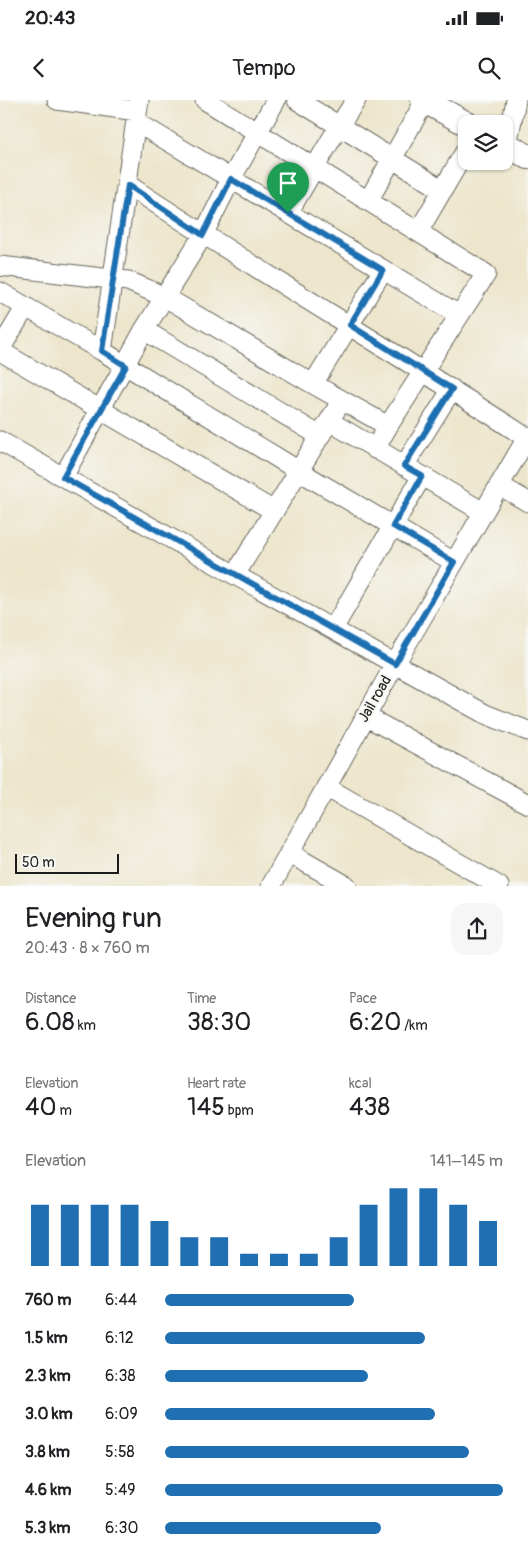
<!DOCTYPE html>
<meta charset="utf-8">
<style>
:root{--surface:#fff;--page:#f6f6f6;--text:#202124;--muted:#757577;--accent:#1f6fb2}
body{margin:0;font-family:Pangolin,sans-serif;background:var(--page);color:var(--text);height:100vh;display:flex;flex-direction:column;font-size:19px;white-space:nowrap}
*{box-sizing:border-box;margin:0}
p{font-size:16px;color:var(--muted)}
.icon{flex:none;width:28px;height:28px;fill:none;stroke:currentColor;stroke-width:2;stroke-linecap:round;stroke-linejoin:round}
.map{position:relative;height:786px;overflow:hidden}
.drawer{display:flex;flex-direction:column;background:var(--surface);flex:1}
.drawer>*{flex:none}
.fabs{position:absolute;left:458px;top:15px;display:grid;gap:10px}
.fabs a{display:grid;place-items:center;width:55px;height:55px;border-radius:10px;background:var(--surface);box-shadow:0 1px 4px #0004;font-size:25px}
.scale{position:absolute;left:15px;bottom:12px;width:104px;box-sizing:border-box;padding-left:5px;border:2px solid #1c1c1c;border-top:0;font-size:14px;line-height:18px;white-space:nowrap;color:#1c1c1c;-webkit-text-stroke:4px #f6f6f2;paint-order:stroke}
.pin{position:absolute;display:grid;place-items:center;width:42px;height:42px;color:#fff;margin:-51px -21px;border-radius:50% 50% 50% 0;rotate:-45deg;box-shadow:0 0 5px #0007}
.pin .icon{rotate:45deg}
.round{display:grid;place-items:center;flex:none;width:52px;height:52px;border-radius:15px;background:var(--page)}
.overview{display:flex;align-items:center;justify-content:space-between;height:85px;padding:0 25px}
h1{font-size:28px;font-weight:600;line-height:38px}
.metrics{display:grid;grid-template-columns:repeat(3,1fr);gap:8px;height:85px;padding:5px 25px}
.metrics div{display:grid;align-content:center}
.metrics b{font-size:25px;font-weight:600}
.metrics small{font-size:14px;font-weight:400}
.metrics p{font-size:14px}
.chart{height:140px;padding:10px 25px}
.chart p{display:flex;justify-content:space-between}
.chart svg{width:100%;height:90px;margin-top:5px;stroke:var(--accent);stroke-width:6}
ul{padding:0 25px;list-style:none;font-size:16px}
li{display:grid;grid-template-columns:80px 60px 1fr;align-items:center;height:38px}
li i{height:12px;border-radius:6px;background:var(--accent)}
.status{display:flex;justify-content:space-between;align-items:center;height:35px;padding:0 25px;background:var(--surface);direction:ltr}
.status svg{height:14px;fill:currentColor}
header{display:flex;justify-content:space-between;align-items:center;height:65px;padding:0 25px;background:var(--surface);font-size:22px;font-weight:600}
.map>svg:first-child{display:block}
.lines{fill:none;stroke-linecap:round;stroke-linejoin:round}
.minor-casing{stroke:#65635a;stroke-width:21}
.major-casing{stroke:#65635a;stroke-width:26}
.minor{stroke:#fff;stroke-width:19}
.major{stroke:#fff;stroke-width:24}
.route-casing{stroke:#fff;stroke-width:10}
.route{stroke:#1f6fb2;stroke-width:6}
.labels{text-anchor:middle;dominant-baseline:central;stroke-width:4;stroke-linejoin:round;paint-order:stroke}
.street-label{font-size:15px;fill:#1c1c1c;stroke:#f6f6f2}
</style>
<div class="status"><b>20:43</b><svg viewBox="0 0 49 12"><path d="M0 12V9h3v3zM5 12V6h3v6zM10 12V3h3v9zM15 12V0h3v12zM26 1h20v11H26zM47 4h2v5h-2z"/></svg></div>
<header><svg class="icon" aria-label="back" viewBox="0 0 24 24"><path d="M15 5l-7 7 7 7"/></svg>Tempo<svg class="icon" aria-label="search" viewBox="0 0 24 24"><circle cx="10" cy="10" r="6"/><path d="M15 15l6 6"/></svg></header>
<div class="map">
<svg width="528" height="786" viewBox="0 0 528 786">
<rect width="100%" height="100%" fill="#f6f6f2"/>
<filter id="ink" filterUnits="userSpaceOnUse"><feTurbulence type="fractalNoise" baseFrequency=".02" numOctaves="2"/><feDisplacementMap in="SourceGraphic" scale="10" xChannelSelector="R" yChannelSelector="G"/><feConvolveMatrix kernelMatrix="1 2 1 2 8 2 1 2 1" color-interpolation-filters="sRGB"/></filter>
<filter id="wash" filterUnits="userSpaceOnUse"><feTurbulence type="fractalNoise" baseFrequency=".0096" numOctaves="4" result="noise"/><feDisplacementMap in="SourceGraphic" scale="20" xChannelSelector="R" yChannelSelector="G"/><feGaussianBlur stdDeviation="1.12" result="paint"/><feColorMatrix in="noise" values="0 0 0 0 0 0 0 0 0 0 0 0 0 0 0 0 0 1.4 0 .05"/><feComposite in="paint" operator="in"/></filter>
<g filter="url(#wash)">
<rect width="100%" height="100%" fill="#ede6cc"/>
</g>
<g filter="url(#ink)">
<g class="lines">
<defs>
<path id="minor" d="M57 0 137 11
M205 0 486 174 388 326 375 349
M297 0 443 90
M136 22 459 215
M507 45 516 0
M128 85C259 172 395 252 527 338
M368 101 425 1
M288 113 339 26 356 0
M418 132 466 50
M0 166 128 181 165 197 313 284 388 326
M0 192 102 251 299 371 454 462
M144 230 320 336
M0 250 25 208
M0 251 274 411
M102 251 139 0
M313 284 383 170
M329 321 483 412
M0 341 235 475 485 614 528 631
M404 366 452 289
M63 377 144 230 203 135 231 79 276 0
M499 385 528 402
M235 475 342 300
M333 529 422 376
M365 616 528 704
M326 687 499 786
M289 753 347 786
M271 786 395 564 528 336"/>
<path id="major" d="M423 0 467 24
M504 43 528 57"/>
</defs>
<!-- minor casing -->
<use href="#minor" class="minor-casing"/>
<!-- major casing -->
<use href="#major" class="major-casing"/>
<!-- minor -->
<use href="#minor" class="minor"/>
<!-- major -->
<use href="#major" class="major"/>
</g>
</g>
<g class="lines" filter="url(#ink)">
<defs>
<path id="route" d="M231 79 383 170 350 225 452 289 404 366 422 376 393 426 454 462 395 564 63 377 126 266 102 251 128 85 203 135Z"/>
</defs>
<!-- route casing -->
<use href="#route" class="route-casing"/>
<!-- route -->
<use href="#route" class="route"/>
</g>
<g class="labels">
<!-- street labels -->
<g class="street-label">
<text transform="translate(375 599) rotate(-60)">Jail road</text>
</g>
</g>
</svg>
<div class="fabs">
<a><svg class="icon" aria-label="layers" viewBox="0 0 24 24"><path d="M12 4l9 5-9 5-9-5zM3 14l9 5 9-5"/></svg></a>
</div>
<div class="scale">50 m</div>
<div class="pin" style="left:288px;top:113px;background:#1e9e55"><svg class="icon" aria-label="arrive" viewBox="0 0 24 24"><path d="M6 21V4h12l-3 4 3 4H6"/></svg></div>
</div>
<section class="drawer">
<div class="overview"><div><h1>Evening run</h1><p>20:43 · 8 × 760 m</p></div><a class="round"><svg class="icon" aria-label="share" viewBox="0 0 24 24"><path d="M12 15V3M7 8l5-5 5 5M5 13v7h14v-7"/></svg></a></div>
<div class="metrics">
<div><p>Distance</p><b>6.08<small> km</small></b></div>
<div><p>Time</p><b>38:30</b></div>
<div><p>Pace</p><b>6:20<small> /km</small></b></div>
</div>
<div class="metrics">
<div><p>Elevation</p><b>40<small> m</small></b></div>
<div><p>Heart rate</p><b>145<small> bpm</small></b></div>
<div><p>kcal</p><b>438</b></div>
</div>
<div class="chart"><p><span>Elevation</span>141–145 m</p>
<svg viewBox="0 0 160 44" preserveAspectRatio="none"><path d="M5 44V14M15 44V14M25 44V14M35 44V14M45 44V22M55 44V30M65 44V30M75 44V38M85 44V38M95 44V38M105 44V30M115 44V14M125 44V6M135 44V6M145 44V14M155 44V22"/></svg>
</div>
<ul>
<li><b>760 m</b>6:44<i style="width:56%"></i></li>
<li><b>1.5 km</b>6:12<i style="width:77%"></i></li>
<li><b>2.3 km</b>6:38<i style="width:60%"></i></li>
<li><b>3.0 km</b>6:09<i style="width:80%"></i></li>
<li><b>3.8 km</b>5:58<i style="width:90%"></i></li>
<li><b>4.6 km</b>5:49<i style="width:100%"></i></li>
<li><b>5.3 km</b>6:30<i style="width:64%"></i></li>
</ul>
</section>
